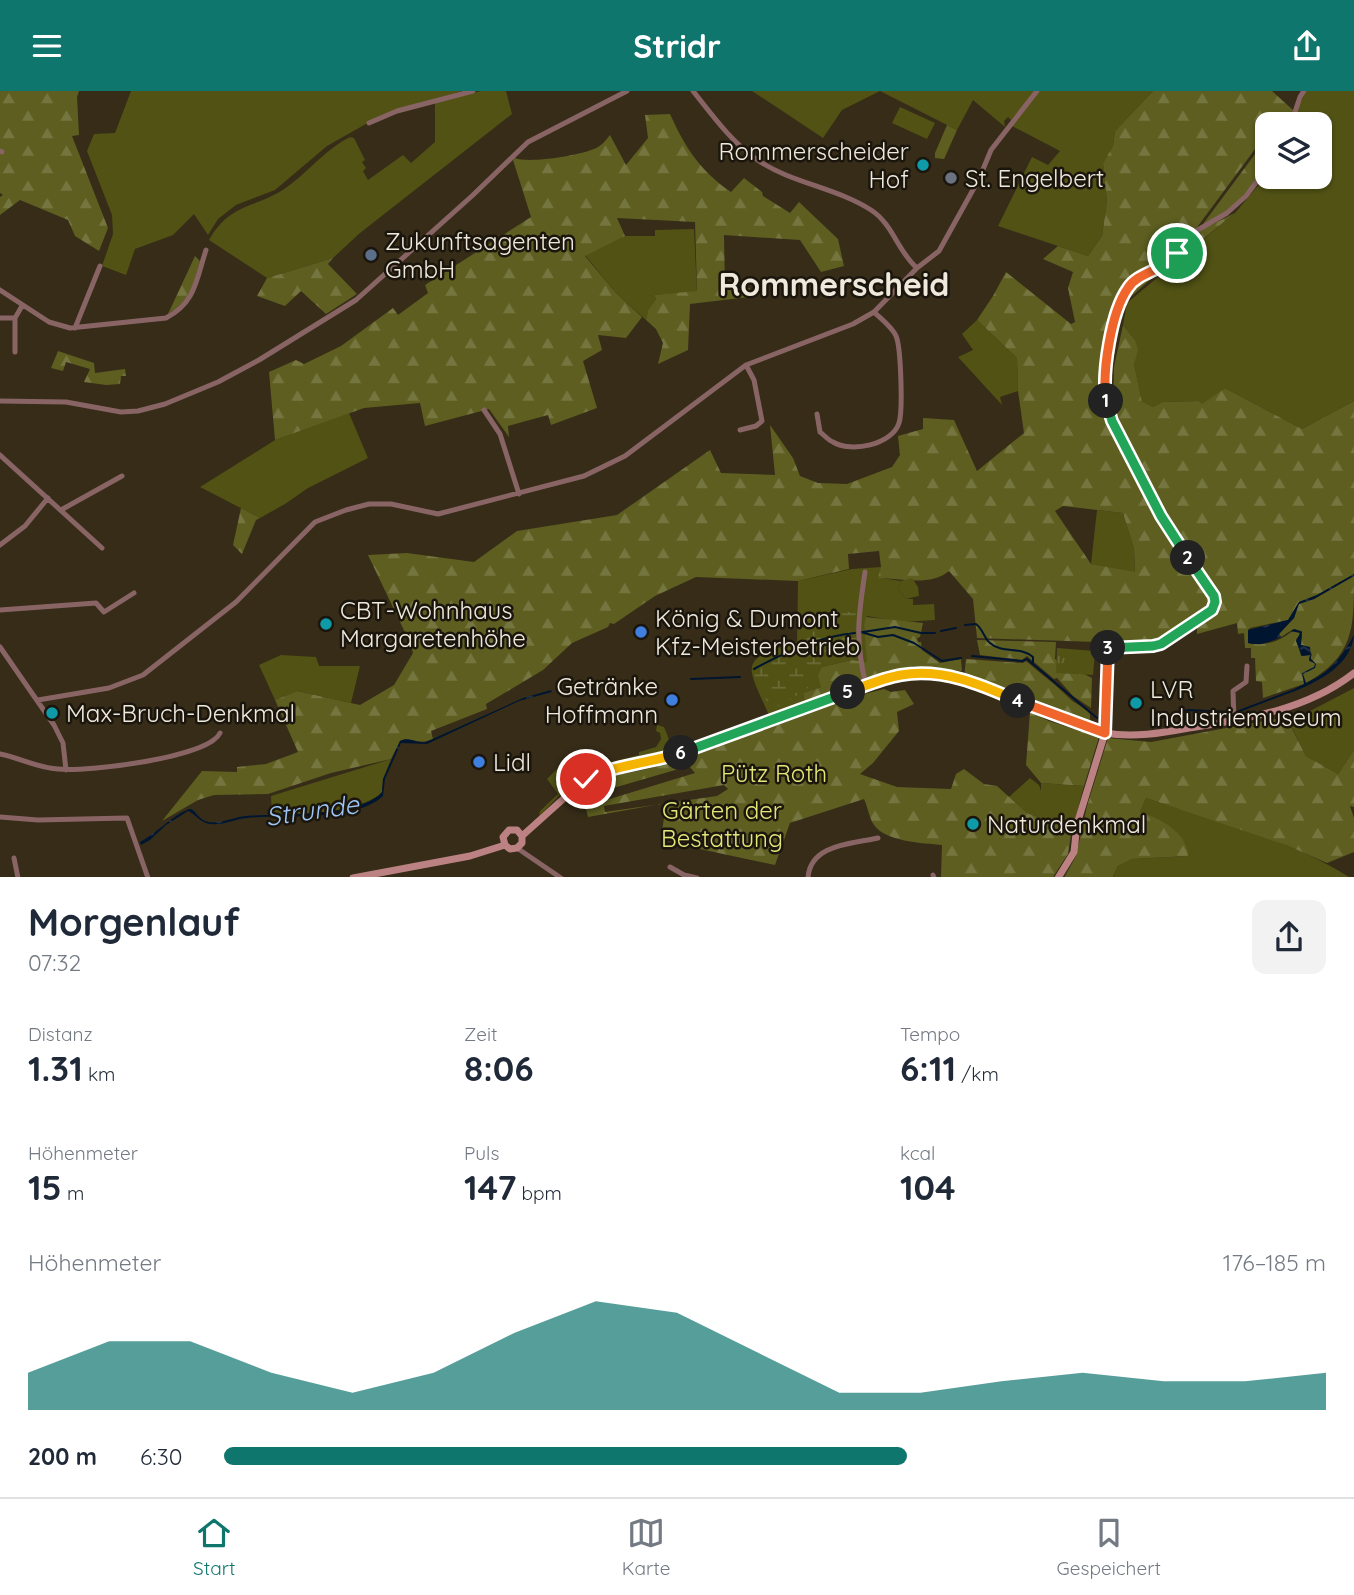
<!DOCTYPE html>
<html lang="de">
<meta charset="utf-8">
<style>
:root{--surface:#fff;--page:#f2f2f3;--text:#1f2937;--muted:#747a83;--line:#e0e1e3;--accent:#0f766e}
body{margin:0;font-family:Quicksand,sans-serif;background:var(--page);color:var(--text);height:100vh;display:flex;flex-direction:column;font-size:26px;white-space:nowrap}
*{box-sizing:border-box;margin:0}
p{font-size:23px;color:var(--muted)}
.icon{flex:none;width:38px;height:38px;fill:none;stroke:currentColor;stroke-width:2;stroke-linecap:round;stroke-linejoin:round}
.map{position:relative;height:786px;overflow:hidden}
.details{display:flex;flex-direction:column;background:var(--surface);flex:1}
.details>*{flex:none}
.fabs{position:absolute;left:1255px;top:21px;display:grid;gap:14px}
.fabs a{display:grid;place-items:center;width:77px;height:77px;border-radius:14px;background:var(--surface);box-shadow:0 2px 5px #0004;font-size:35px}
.pin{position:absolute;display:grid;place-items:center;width:60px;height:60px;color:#fff;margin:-30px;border:4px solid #fff;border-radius:50%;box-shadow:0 2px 7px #0007}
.km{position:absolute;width:35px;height:35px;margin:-18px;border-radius:50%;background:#222;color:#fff;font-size:19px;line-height:35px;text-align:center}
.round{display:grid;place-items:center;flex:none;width:74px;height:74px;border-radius:14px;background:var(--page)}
.overview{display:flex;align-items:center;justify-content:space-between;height:119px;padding:0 28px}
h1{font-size:38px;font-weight:700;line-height:52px}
.figures{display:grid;grid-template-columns:repeat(3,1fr);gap:10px;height:119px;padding:7px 28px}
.figures div{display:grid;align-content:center}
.figures b{font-size:35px;font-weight:700}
.figures small{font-size:19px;font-weight:400}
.figures p{font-size:19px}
.chart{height:196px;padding:14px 28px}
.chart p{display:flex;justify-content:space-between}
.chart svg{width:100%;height:126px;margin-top:7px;fill:var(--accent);opacity:.7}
ul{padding:0 28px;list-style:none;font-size:23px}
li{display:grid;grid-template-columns:112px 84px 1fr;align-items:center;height:52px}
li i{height:18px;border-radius:9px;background:var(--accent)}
header{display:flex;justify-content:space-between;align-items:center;height:91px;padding:0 28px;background:var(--accent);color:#fff;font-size:32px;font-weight:700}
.tabs{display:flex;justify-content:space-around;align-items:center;height:98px;border-top:2px solid var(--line);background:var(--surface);font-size:19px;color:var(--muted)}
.tabs a{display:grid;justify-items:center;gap:4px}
.tabs .on{color:var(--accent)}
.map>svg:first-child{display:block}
.green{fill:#515214}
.forest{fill:url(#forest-firs);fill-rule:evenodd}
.wetland{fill:url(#wetland-marsh)}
.park{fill:url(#park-tufts)}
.water{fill:url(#water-ripples)}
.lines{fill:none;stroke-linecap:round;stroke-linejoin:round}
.stream{stroke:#001530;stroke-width:2}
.street{stroke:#896465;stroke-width:5}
.secondary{stroke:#bc8283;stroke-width:7}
.split-1-casing{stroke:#fff;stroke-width:14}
.split-2-casing{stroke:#fff;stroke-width:14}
.split-3-casing{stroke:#fff;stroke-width:14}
.split-4-casing{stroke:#fff;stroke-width:14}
.split-5-casing{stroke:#fff;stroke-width:14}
.split-6-casing{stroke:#fff;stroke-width:14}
.split-7-casing{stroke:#fff;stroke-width:14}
.split-1{stroke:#f0652b;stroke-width:9}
.split-2{stroke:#22a559;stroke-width:9}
.split-3{stroke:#22a559;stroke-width:9}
.split-4{stroke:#f0652b;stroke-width:9}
.split-5{stroke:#f5b400;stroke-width:9}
.split-6{stroke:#22a559;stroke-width:9}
.split-7{stroke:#f5b400;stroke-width:9}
.culture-dot{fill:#0f9aa8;stroke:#1a150d;stroke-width:2.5}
.worship-dot{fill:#6b7280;stroke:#1a150d;stroke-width:2.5}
.service-dot{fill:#5c6f8a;stroke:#1a150d;stroke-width:2.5}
.shop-dot{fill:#3f7fe0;stroke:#1a150d;stroke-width:2.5}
.labels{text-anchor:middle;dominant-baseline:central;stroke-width:5;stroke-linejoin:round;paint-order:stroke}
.poi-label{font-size:24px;fill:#efe9dc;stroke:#1a150d;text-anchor:start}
.park-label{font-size:24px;fill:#e3e778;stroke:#1a150d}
.water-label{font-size:26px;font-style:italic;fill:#9dc5f5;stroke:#1a150d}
.district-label{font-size:32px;font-weight:bold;fill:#efe9dc;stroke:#1a150d}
</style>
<header><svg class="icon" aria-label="menu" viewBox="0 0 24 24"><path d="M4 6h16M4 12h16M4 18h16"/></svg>Stridr<svg class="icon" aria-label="share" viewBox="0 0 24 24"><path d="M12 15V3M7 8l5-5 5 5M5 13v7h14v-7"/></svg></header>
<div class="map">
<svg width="1354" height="787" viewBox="0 0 1354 787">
<defs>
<pattern id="forest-firs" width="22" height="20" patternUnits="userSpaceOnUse" patternTransform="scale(1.75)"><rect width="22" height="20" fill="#5d5e20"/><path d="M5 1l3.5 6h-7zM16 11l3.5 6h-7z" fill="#757540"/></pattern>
<pattern id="wetland-marsh" width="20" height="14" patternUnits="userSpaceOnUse" patternTransform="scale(1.75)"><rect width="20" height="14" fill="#515214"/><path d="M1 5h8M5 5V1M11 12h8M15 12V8" fill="none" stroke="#6a6b36"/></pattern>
<pattern id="park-tufts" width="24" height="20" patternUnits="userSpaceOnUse" patternTransform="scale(1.75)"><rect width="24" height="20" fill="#515214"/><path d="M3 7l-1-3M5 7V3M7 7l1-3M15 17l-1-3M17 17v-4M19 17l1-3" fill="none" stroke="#6a6b36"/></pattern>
<pattern id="water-ripples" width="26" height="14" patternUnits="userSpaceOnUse" patternTransform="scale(1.75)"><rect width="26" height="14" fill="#001530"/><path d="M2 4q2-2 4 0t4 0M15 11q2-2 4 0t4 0" fill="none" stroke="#26374d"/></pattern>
</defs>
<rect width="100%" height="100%" fill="#362c18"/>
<!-- green -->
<path class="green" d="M131 0H462L380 25 327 55 275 99 236 114 218 128 208 144 194 123 173 144 135 158 126 184 102 175 113 143 112 124 87 60 94 43 115 42Z
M481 0H506L512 23 360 142 333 167 267 187 209 149C231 109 260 118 291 93 312 77 326 58 350 46L354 47 365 69 362 71 366 77 363 80 368 89 403 64 411 72 435 51V12Z
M752 0H1035L1011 29 1008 26 1004 30 1005 36 973 9 957 39 880 0 842 19 823 47Z
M1039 0H1153L1115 40 1113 55 1103 72 1107 110 1102 145 1088 165 998 135 1032 66 1048 74 1060 60 1012 35Z
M1307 0H1354V310L1302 338 1225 297 1202 314 1199 310 1162 311 1153 316 1142 312 1134 273 1135 249 1123 234 1127 212 1235 122 1267 84 1320 86V33H1293L1299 13Z
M900 16 935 32 927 48 892 32Z
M694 138 697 201 654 204 656 208 648 219 646 229 616 202 585 164 625 145H655V139Z
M977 229 1017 267 1018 300 1000 306 1002 314 958 266 973 259 962 243Z
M349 322 368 367 308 397 285 413 260 427 200 396 275 349Z
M1097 419 1123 422 1134 458 1135 482 1091 473Z
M881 476 882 487 901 490 898 498 906 508H913V514L934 513 935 529 903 531 867 525 864 534 868 571 851 569 822 576 821 596 803 602 805 611 769 624C745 571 739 569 797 551L798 490 852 478Z
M281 564 316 566 319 575H360L351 612 297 600 275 609 259 574Z
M1354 597V659L1338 683 1306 665 1289 631Z
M657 634 664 636C668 645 672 653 666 662 639 671 610 671 585 684 567 694 553 712 539 725L540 720 558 703 547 688 566 669 574 670 581 679 639 664V661L656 656 661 648 660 642 656 640Z
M391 668 383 688 382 701C365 720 297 726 272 723L271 705Z
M1030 687 1039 694 1041 700V692L1084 695 1071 744 1064 736 1027 722 1009 706Z
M1146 707C1214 730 1288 747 1349 786L1113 787 1118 775 1132 768 1188 765 1140 721Z"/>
<!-- forest -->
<path class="forest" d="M0 0H79L77 6 79 44 72 45 108 137 99 160 75 145 68 129 20 109 0 124V106L3 104 0 102Z
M1153 0H1272L1294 20 1291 29 1267 33V42L1195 139 1162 172 1137 185 1127 193 1119 210 1111 255 1122 210 1132 192 1173 168 1124 212 1112 275 1108 327 1173 452 1190 472 1212 505V517L1154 553 977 547 973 508 949 480C930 496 901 487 878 487L881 476 879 460 848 463 849 478 798 490 696 486 655 505 614 533 610 532 608 536 572 552 543 579 486 613 487 618 431 640 433 648C417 655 412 645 400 650L391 668 331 682 268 703 214 704 198 709 162 730 202 680 237 681V676L266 673 298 661 275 609 297 600 360 614 394 594 413 562 411 554 368 464 407 462 474 471 517 440 617 424 710 359 721 382 775 384 770 334 793 367 800 385 818 392 847 393 892 376 900 364 898 345 923 338V327L954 329 977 380 1024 342 1018 300 1017 267 977 229 993 205 1006 181 1071 233 1075 231 1068 197 1073 181 1043 168 1058 155 1088 165 1102 145 1107 110 1103 72 1113 55 1115 40ZM1063 415 1123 422 1134 458 1135 481 1091 473 1055 420Z
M670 23C685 56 700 80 731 101L744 87 762 101 763 105 790 122 799 111 838 148 844 175 821 181 800 149 724 144 725 198 750 197 749 206 690 213 688 259 658 273 663 252 656 238 646 229 648 219 656 208 654 204 697 200 695 131 617 127 625 145 585 165 616 202 642 226 626 247 598 244 602 259 583 270 597 317 551 334 548 324 508 335 509 346 489 318 425 335 420 312 364 317 275 349 269 281 296 269 304 273 341 255 393 217 398 224 428 202 425 194 531 126 513 69 515 67C528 73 585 64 598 56 602 54 607 48 610 44L626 74 648 47 645 24Z
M947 34 957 39 944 68 935 67V62Z
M1267 47V74L1260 85 1231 119 1203 133Z
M1235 122 1175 171 1197 141Z
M195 165 200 170C193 195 191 209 168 223Z
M333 167 328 173 357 203 326 223 301 200 285 215 257 205 267 187Z
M1123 234 1135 249 1138 259 1134 273 1142 311 1153 316 1162 311 1199 310 1202 313 1225 297 1302 338 1354 310V483L1317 504 1299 511 1288 529 1250 537 1248 539V552C1256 555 1275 552 1282 547 1289 544 1289 540 1297 540L1301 543 1296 548 1301 565 1310 564 1309 570 1315 572 1310 567 1312 564 1309 556 1301 554 1302 540 1294 538 1281 546 1279 543 1294 527 1298 513 1314 508 1354 485C1354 538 1354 565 1306 592L1304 589V593L1263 607 1262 591 1256 590 1255 567H1251V557H1245L1244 542 1238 543 1237 532 1197 543V531L1168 553 1157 555 1222 514 1161 420 1113 315 1114 276Z
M58 260 94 272 95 282 125 278 126 285H121L120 293 106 294 84 291 90 278 66 271 63 280 51 277Z
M241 417 260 427 256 429 242 463 233 454Z
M866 526 923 532 920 546 917 547 918 551H921L922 559 940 572 961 568 962 580 913 575 805 611 803 602 821 596 818 584 822 576 851 569 867 571 864 534Z
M977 549 1056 551 1055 568 1092 587 1091 617 1073 605 1057 587 1054 588 1027 565 1022 569 980 564Z
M966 568 1023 572 1026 570C1041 583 1055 593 1068 606 1075 613 1084 616 1090 623V630L964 587Z
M884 598 891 601 905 599 914 613 897 621 899 640 873 672 860 683 897 696 951 698 956 683 964 678 984 693 997 695 1027 722 1064 736 1071 744 1068 763 1053 786H941L942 754C923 752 886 751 874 734 869 727 868 716 864 708L790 732 775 774 681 754 683 745 662 741 666 712 588 726 583 706 577 700C600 683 627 684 654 676 731 651 805 618 884 598ZM689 675 695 682 603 710V700ZM724 694 728 698 717 705 605 721 604 715Z
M1030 621 1049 630 1099 646 1084 695 1041 692 1026 674Z
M1286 626 1306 665 1338 683 1354 659V716L1350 715 1354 727V761L1327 772 1286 754 1146 707 1140 721C1161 728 1187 741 1188 765L1132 768 1118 775 1113 786 1064 787 1076 765 1087 715 1108 647 1151 651Z"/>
<!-- wetland -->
<path class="wetland" d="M837 521H856L857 563 820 576 807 598 771 620 754 583 757 568 799 551Z"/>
<!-- park -->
<path class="park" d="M912 487 918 496 919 505 906 508 898 498 901 490Z
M1057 557 1095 560 1093 584 1056 582Z"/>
<!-- water -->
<path class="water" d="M1354 483V485L1314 508 1299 513 1294 527 1279 543 1281 546 1294 538 1302 541 1301 554 1310 556 1311 568 1316 573 1315 577 1303 583 1306 592C1332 580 1340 568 1354 544 1351 575 1317 591 1293 601L1292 599 1304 593 1302 582 1314 576 1315 573 1309 569 1310 564 1302 565 1296 550 1300 542 1291 540C1279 548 1262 556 1248 552V539L1288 529 1299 511 1317 504Z
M551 599 552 601 519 610 427 653 401 652 385 688 383 705C354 732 283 723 247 727 235 728 222 735 210 733 200 732 196 723 188 720L166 734 150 749 141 754 140 751C157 742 170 726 189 718H192C197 723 201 730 209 731 221 733 234 726 246 725 278 722 360 727 382 701L383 688 400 650C409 645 416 653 426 651L523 607Z"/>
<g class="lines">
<!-- stream -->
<path class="stream" d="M965 534 976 533C983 538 984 547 990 552 1002 563 1021 555 1033 566V572
M941 540 956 537
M861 541 878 546 893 544 914 552 942 570 961 567
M863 541 895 536 921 542H935
M972 565 1022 570 1027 568 1097 627
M754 578C785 561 820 545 855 542
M691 588 740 586
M1239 620 1292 600
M1161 627 1188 619 1228 621"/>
<!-- street -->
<path class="street" d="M693 0C713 25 732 52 759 70 792 92 837 97 871 119 893 133 898 161 917 177
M369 32 397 20 473 0
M1291 33 1300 6 1304 0
M0 60 2 61
M0 199 49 231 70 237 166 227C196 211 196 189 206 159
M0 227H15L22 215
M15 227V261
M75 237 100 175
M0 310 66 311 121 321 138 320 165 313 218 291 259 269 356 209 473 104 528 51 627 0
M484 319 500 343 519 403
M817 323 820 341C824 344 828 349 833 351 851 362 892 354 899 332 903 320 901 256 896 245 892 236 881 228 874 221
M740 339 756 335 762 330 754 289 746 274
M0 364 102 457
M61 419 122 385
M0 454 25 435 48 407
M865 481C858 527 855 549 866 595
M0 519 96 512 104 521 134 502
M0 556 54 634 63 652 66 679
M38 609 109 597 143 584 236 511 315 431 346 419 369 413H391L438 423 584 385 625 365 746 274 853 233 874 221 917 177 939 160 979 88 991 59 1037 0
M1234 630 1233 600 1246 591 1247 575
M1105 642 1109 556 1153 555 1161 553 1212 519 1215 511 1161 425 1112 330 1105 305 1108 258 1119 215 1128 196 1141 185 1163 174 1196 140 1227 122 1246 105 1267 77
M0 663C20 667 38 677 58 678 87 681 208 667 220 642
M0 726 38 729 127 727 148 787
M517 757 561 787
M14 767 18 787
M670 776 684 784 697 787
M933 784 934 787
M808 787C810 753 852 753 878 747"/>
<!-- secondary -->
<path class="secondary" d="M522 745 580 693 592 686 683 662 764 631 898 585C961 577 1012 608 1070 629 1081 634 1093 639 1105 642 1133 647 1162 642 1189 637 1246 628 1307 619 1354 582
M505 754 503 746 509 739H517L522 745
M505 754 510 758 517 757 522 752V745
M353 787 470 765 505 754
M1058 787 1074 761 1077 733 1105 642"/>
</g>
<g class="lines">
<defs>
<path id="split-1" d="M1106 310C1102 281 1111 221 1128 197 1135 186 1149 182 1160 176 1166 172 1171 166 1177 162"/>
<path id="split-2" d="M1106 310 1112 330 1161 425 1188 467"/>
<path id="split-3" d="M1108 557 1153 555 1161 553 1212 519 1215 511 1214 505 1188 467"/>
<path id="split-4" d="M1018 610 1105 642 1108 557"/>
<path id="split-5" d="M848 601C865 595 883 587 901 584 942 577 980 593 1018 610"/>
<path id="split-6" d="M681 662 848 601"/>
<path id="split-7" d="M586 688C615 674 650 672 681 662"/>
</defs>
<!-- split-1 casing -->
<use href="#split-1" class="split-1-casing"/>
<!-- split-2 casing -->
<use href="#split-2" class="split-2-casing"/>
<!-- split-3 casing -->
<use href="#split-3" class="split-3-casing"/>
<!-- split-4 casing -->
<use href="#split-4" class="split-4-casing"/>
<!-- split-5 casing -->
<use href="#split-5" class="split-5-casing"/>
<!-- split-6 casing -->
<use href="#split-6" class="split-6-casing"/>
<!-- split-7 casing -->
<use href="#split-7" class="split-7-casing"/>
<!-- split-1 -->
<use href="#split-1" class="split-1"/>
<!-- split-2 -->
<use href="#split-2" class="split-2"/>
<!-- split-3 -->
<use href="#split-3" class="split-3"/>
<!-- split-4 -->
<use href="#split-4" class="split-4"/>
<!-- split-5 -->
<use href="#split-5" class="split-5"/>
<!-- split-6 -->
<use href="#split-6" class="split-6"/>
<!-- split-7 -->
<use href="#split-7" class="split-7"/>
</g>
<!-- markers -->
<g class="culture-dot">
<circle cx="923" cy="74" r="7"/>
<circle cx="326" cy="533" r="7"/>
<circle cx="1136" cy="612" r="7"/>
<circle cx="52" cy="622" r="7"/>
<circle cx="973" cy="733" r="7"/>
</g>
<circle class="worship-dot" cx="951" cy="87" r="7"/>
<circle class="service-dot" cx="371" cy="164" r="7"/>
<g class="shop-dot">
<circle cx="641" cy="541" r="7"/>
<circle cx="672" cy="609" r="7"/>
<circle cx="479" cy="671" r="7"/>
</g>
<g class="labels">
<!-- poi labels -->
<g class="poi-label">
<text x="909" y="60" text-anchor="end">Rommerscheider<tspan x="909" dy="28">Hof</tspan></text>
<text x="965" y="87">St. Engelbert</text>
<text x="385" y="150">Zukunftsagenten<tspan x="385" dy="28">GmbH</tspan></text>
<text x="340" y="519">CBT-Wohnhaus<tspan x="340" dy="28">Margaretenhöhe</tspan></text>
<text x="655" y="527">König &amp; Dumont<tspan x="655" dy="28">Kfz-Meisterbetrieb</tspan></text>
<text x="658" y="595" text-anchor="end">Getränke<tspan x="658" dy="28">Hoffmann</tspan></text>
<text x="1150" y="598">LVR<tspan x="1150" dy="28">Industriemuseum</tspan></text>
<text x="66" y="622">Max-Bruch-Denkmal</text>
<text x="493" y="671">Lidl</text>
<text x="987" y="733">Naturdenkmal</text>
</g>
<!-- park labels -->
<g class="park-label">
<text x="774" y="682">Pütz Roth</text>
<text x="722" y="719">Gärten der<tspan x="722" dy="28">Bestattung</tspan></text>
</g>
<!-- water labels -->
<g class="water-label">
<text transform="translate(312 719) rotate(-8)">Strunde</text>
</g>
<!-- district labels -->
<g class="district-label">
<text x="834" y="193">Rommerscheid</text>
</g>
</g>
</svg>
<div class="fabs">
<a><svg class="icon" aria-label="layers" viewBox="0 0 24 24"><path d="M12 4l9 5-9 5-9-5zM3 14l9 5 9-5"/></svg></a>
</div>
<div class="pin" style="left:1177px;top:162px;background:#1e9e55"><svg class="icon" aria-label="arrive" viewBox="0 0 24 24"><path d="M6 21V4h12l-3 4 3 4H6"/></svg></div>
<div class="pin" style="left:586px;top:688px;background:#d93025"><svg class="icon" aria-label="check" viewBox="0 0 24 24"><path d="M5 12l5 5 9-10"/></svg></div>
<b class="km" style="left:1106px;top:310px">1</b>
<b class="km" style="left:1188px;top:467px">2</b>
<b class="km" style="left:1108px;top:557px">3</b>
<b class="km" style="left:1018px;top:610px">4</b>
<b class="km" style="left:848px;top:601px">5</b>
<b class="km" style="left:681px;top:662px">6</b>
</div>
<section class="details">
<div class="overview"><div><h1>Morgenlauf</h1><p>07:32</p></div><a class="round"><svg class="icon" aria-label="share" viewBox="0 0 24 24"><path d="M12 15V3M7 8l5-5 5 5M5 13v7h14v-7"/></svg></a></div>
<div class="figures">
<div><p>Distanz</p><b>1.31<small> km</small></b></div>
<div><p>Zeit</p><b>8:06</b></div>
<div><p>Tempo</p><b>6:11<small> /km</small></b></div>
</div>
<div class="figures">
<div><p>Höhenmeter</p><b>15<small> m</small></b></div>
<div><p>Puls</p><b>147<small> bpm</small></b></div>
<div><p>kcal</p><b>104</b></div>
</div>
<div class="chart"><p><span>Höhenmeter</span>176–185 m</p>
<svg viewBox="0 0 160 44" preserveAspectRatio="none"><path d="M0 44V31L10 20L20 20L30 31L40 38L50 31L60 17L70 6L80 10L90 24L100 38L110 38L120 34L130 31L140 34L150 34L160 31V44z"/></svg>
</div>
<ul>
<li><b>200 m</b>6:30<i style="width:62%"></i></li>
</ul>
</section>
<nav class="tabs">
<a class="on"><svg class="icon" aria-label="home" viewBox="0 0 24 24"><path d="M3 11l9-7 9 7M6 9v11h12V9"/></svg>Start</a>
<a><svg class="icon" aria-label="map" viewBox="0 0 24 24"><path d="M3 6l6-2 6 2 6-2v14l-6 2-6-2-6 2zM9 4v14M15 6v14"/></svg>Karte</a>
<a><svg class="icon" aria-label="saved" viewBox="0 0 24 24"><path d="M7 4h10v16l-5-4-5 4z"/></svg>Gespeichert</a>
</nav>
